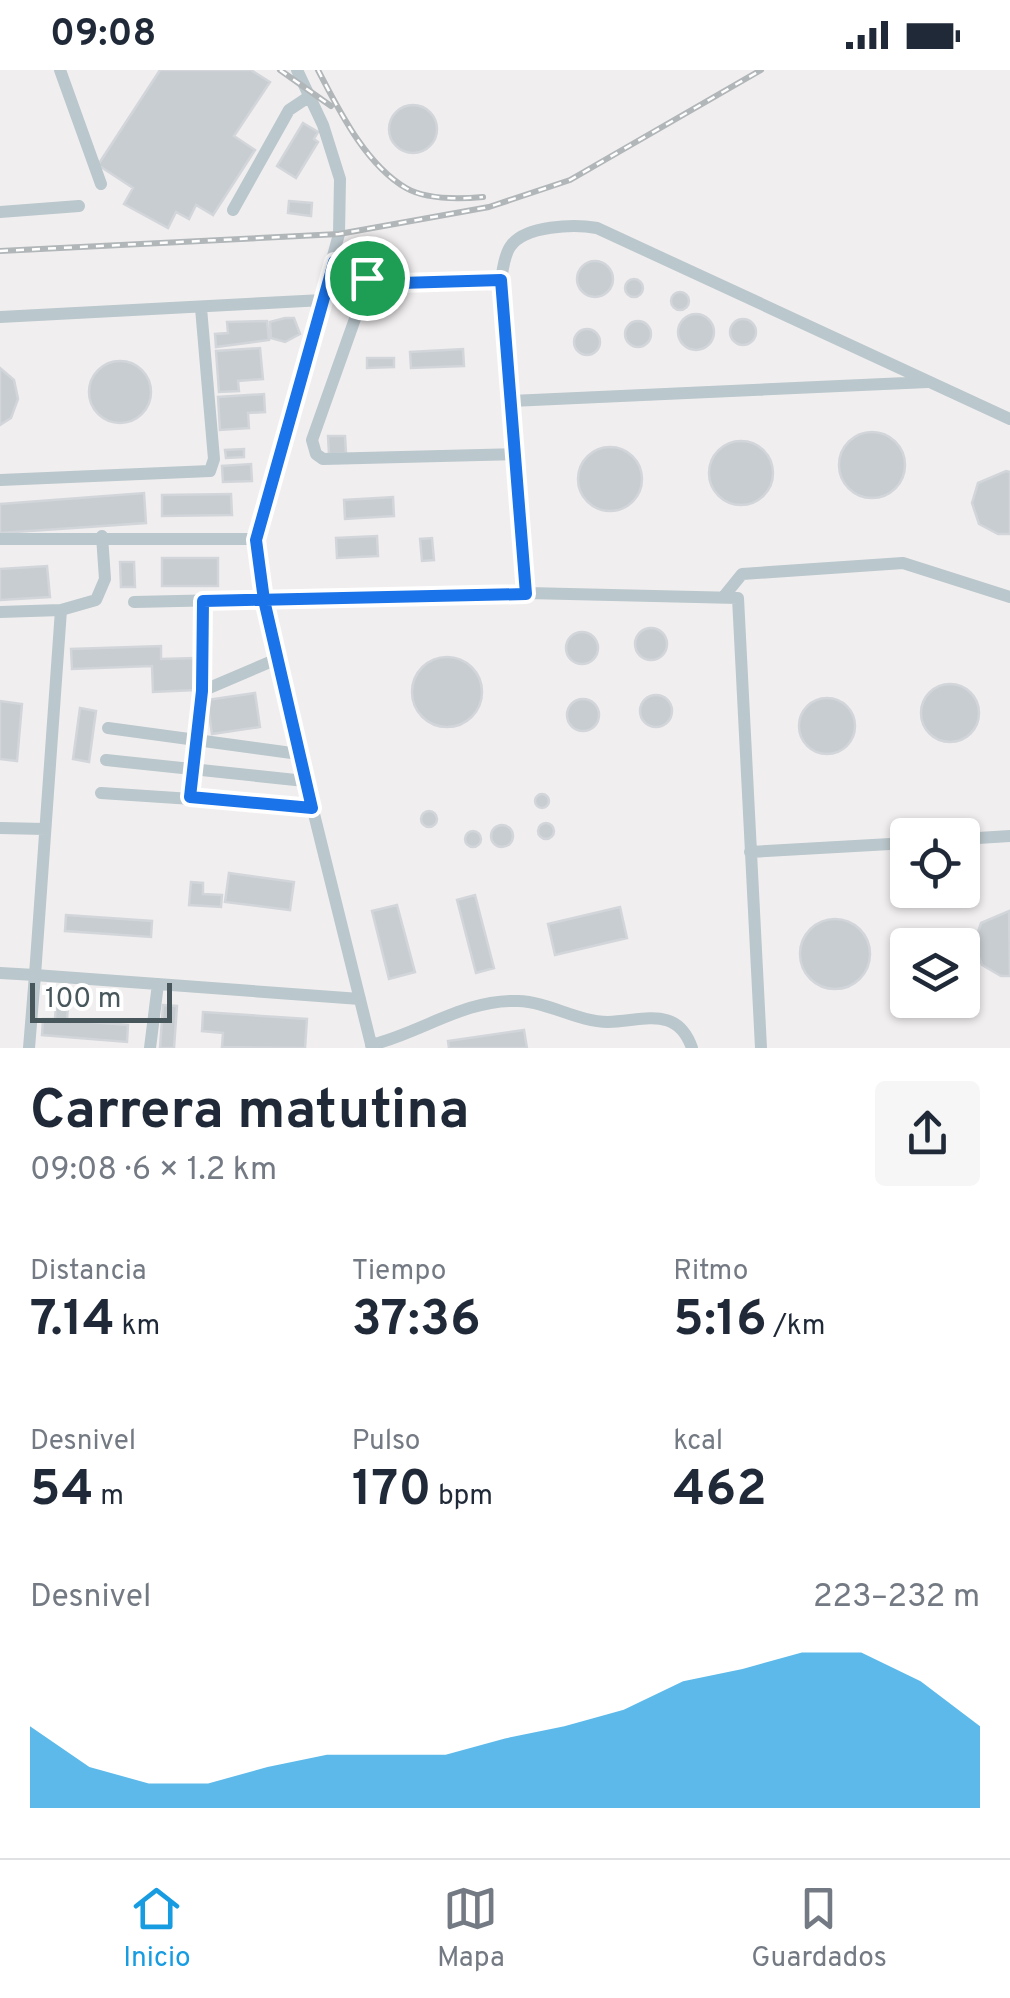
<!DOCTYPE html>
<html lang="es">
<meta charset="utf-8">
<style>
:root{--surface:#fff;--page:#f6f6f7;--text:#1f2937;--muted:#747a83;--line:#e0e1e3;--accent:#189ce1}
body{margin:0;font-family:Overpass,sans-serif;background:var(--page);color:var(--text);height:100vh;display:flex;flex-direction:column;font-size:38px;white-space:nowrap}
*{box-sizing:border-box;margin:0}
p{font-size:32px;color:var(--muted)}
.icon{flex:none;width:55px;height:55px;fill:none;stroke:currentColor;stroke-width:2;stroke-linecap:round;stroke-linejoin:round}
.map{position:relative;height:978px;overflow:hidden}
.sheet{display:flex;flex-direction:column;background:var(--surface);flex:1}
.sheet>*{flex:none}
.controls{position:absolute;left:890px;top:748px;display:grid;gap:20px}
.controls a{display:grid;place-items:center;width:90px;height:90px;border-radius:10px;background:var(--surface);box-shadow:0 2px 8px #0004;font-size:50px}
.scale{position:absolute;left:30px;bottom:25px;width:142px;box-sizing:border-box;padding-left:10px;border:5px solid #47575c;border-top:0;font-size:28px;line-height:35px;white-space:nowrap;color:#47575c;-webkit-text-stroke:8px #fff;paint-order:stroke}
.pin{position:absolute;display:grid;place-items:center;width:85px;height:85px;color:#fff;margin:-42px;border:5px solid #fff;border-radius:50%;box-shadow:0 2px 10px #0007}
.round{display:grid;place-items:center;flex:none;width:105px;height:105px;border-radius:10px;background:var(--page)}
.overview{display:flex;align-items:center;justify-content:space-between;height:170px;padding:0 30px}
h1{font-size:55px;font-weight:700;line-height:75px}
.figures{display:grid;grid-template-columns:repeat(3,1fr);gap:15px;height:170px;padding:10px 30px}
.figures div{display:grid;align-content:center}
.figures b{font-size:50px;font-weight:700}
.figures small{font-size:28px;font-weight:400}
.figures p{font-size:28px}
.chart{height:280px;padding:20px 30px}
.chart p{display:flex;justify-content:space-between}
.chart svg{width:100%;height:180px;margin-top:10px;fill:var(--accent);opacity:.7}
.status{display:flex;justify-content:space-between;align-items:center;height:70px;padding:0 50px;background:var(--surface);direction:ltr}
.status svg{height:28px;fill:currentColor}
.tabs{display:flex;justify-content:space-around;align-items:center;height:140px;border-top:2px solid var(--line);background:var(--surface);font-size:28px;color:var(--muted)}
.tabs a{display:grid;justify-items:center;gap:5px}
.tabs .on{color:var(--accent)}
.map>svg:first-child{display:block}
.building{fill:#c8cdd1;stroke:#d2d6da;stroke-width:2.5}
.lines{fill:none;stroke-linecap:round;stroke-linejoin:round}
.minor{stroke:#bac7cc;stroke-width:12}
.rail-casing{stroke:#b1b6b9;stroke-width:6}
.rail{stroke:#fff;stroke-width:2.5;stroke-dasharray:8;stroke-linecap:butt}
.route-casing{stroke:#fff;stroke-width:20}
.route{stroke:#1a73e8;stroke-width:12}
</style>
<div class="status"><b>09:08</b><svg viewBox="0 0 49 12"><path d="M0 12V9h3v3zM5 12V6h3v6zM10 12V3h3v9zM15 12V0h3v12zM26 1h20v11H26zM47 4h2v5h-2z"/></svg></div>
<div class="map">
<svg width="1010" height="978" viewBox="0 0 1010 978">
<rect width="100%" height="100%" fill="#f1eeef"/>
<!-- building -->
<path class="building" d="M160 0H251L270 12 234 66 255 80 213 145 196 135 189 149 176 142 168 158 124 134 133 118 98 95Z
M389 59a24 24 0 1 1 48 0a24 24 0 1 1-48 0Z
M303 53 318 62 314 69 318 72 296 108 277 96Z
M289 131 312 133 311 146 288 143Z
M577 209a18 18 0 1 1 36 0a18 18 0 1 1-36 0Z
M625 218a9 9 0 1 1 18 0a9 9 0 1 1-18 0Z
M671 231a9 9 0 1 1 18 0a9 9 0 1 1-18 0Z
M678 262a18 18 0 1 1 36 0a18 18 0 1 1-36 0Z
M285 248H294L300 264 285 272 271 268 270 252Z
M730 262a13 13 0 1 1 26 0a13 13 0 1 1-26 0Z
M267 251 269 270 216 277 215 264 228 263 227 252Z
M625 264a13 13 0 1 1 26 0a13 13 0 1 1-26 0Z
M574 272a13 13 0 1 1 26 0a13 13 0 1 1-26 0Z
M260 278 263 309 238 311 239 321 219 322 216 281Z
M463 279 464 296 411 298 410 282Z
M367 288H394V297L367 298Z
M89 322a31 31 0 1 1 62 0a31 31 0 1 1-62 0Z
M0 298 14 310 18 329 11 348 0 355Z
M264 324 265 342 248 343 249 358 220 360 218 327Z
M839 395a33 33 0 1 1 66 0a33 33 0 1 1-66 0Z
M328 366H345L346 383 329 384Z
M709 403a32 32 0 1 1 64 0a32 32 0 1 1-64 0Z
M578 409a32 32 0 1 1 64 0a32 32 0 1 1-64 0Z
M244 379V387L226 388 225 380Z
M251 394 252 411 223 412 222 396Z
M1006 401 1010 402V464H998L979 454 972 433 978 413Z
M144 423 146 453 0 463V434Z
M231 424 232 445 162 446V425Z
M393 427 394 446 345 449 344 430Z
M377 466 378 486 337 488 336 468Z
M432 468 434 490 422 491 420 469Z
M162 488H218V516H162Z
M120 492H134L135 517H121Z
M47 496 50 527 0 530V499Z
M635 574a16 16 0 1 1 32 0a16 16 0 1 1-32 0Z
M566 578a16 16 0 1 1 32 0a16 16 0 1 1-32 0Z
M161 576V589L194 588 196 620 153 622 152 596 72 599 71 579Z
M412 622a35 35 0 1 1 70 0a35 35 0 1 1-70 0Z
M921 643a29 29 0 1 1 58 0a29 29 0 1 1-58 0Z
M255 623 260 657 212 664 207 630Z
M640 641a16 16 0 1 1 32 0a16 16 0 1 1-32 0Z
M799 656a28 28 0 1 1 56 0a28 28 0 1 1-56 0Z
M567 645a16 16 0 1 1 32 0a16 16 0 1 1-32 0Z
M0 631 22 634 17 691 0 689Z
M80 638 96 641 89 692 73 689Z
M535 731a7 7 0 1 1 14 0a7 7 0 1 1-14 0Z
M421 749a8 8 0 1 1 16 0a8 8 0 1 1-16 0Z
M538 761a8 8 0 1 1 16 0a8 8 0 1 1-16 0Z
M491 766a11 11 0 1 1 22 0a11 11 0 1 1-22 0Z
M465 769a8 8 0 1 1 16 0a8 8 0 1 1-16 0Z
M229 803 294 812 290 840 225 832Z
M191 812 203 813V824L222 825 221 837 189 835Z
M475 825 494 898 476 903 457 830Z
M397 835 415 902 389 909 372 841Z
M620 837 627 868 555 885 548 854Z
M1009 841 1010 906H1001L982 895 974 874 981 853Z
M66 845 152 851 151 867 65 861Z
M800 884a35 35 0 1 1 70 0a35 35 0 1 1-70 0Z
M56 935 68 936 67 950 128 955 127 972 42 965 43 949H55Z
M163 935 177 936 174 978H160Z
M203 942 307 949 305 978 222 977 223 963 202 961Z
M524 960 527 978H449L448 971Z"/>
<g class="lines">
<!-- minor -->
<path class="minor" d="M60 0 101 114
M297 0 323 55 340 109 339 164 256 469 284 623 372 978
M233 140 289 40 310 26
M0 142 79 136
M334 192 362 199 367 215 312 370 316 384 323 389 515 384
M367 215 501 210
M0 247 323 230
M511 331 928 312
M0 410 210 401 214 389 201 238
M0 469H256
M527 523 501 210C503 199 504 186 510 177 524 155 575 154 597 158L1010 349
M725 525 742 504 903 493 1010 527
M134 532 527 523 738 528 761 978
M0 542 61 540 96 530 105 509 102 466
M202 621 277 589
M108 658 299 684
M106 690 305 711
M101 723 311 737
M189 727 202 621 203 531
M0 758 45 759
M962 769 1010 766
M750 782 908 773
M0 903 35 905 61 540
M371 975C421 963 464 929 518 931 549 932 578 952 608 952 644 951 677 935 692 978
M29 978 35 905 360 929
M150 978 158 914"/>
<defs>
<path id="rail" d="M280 0 331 36
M318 0C339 40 365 94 406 118 427 130 460 129 483 127
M0 181 339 164 489 137 570 110 761 0"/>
</defs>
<!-- rail casing -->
<use href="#rail" class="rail-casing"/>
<!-- rail -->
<use href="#rail" class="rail"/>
</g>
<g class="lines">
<defs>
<path id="route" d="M367 208 354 194 334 192 256 470 264 530 312 738 190 727 202 621 203 531 526 524 501 210 367 214V208"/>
</defs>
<!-- route casing -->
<use href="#route" class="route-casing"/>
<!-- route -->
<use href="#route" class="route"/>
</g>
</svg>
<div class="controls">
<a><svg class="icon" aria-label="locate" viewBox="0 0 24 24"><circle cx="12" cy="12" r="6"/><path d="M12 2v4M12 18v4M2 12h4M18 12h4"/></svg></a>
<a><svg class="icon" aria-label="layers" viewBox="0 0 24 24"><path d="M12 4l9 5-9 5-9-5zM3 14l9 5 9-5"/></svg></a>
</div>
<div class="scale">100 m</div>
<div class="pin" style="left:367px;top:208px;background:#1e9e55"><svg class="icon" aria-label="arrive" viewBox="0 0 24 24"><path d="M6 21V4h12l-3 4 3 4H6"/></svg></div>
</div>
<section class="sheet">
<div class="overview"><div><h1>Carrera matutina</h1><p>09:08 · 6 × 1.2 km</p></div><a class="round"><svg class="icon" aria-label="share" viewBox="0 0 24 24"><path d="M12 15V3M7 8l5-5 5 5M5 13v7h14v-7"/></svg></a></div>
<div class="figures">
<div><p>Distancia</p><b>7.14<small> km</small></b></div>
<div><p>Tiempo</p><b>37:36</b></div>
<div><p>Ritmo</p><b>5:16<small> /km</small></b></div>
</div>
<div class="figures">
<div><p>Desnivel</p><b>54<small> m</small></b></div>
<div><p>Pulso</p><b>170<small> bpm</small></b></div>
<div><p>kcal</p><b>462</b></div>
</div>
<div class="chart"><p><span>Desnivel</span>223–232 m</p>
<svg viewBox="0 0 160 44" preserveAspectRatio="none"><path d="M0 44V24L10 34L20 38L30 38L40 34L50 31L60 31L70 31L80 27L90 24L100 20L110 13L120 10L130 6L140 6L150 13L160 24V44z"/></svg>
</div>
</section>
<nav class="tabs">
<a class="on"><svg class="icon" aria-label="home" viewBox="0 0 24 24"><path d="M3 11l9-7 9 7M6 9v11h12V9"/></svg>Inicio</a>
<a><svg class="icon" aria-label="map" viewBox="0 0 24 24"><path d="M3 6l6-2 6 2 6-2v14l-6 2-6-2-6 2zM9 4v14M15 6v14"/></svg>Mapa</a>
<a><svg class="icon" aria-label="saved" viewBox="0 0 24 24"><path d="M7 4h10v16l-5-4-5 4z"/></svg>Guardados</a>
</nav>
